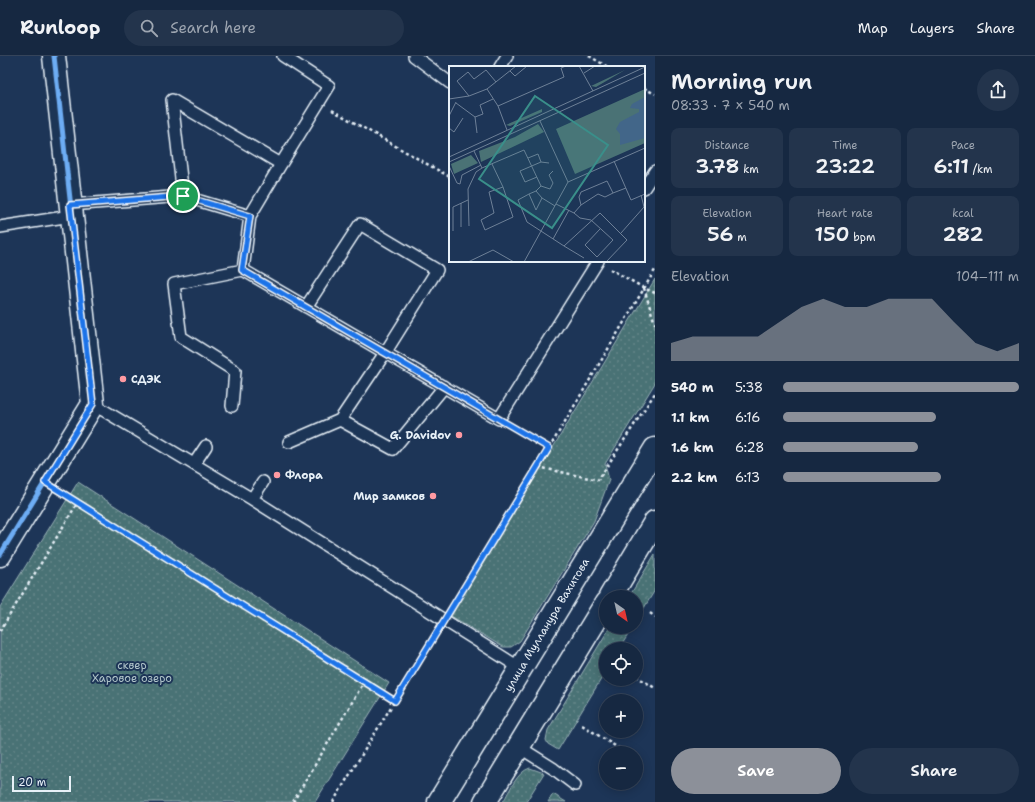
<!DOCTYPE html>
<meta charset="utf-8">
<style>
:root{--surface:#162841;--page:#23344c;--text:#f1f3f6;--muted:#9ea6b1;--line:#35445a;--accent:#8c9099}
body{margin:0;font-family:"Shantell Sans",sans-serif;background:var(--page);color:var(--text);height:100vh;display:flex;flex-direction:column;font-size:15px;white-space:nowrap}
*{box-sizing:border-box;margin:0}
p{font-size:13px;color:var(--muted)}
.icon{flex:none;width:22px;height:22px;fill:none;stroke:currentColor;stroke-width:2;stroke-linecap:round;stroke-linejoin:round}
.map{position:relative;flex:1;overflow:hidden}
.side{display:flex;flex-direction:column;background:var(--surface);width:380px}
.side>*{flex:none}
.needle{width:26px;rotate:146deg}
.controls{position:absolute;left:599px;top:534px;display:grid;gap:8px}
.controls a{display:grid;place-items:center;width:44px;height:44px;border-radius:50%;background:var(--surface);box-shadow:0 2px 10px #0003,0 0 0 1px var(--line);font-size:20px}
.scale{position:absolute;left:12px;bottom:10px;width:59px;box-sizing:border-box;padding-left:4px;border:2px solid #e8f1f8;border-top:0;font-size:11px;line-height:14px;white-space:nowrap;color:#e8f1f8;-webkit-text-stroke:3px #1d3557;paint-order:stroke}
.pin{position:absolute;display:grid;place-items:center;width:34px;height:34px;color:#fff;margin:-17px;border:2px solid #fff;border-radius:50%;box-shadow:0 1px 4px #0007}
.round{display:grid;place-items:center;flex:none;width:42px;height:42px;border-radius:21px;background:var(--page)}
.summary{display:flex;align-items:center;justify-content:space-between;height:68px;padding:0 16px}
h1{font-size:22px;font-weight:600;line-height:30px}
.figures{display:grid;grid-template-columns:repeat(3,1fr);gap:6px;height:68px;padding:4px 16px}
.figures div{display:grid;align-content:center;border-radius:8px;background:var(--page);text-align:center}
.figures b{font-size:20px;font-weight:600}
.figures small{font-size:11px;font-weight:400}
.figures p{font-size:11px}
.chart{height:112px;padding:8px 16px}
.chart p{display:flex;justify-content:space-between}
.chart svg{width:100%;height:72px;margin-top:4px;fill:var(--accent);opacity:.7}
.button{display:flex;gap:8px;margin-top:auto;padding:8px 16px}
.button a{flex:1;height:46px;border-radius:24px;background:var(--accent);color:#fff;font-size:16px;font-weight:600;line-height:46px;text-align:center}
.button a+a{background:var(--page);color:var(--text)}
ul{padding:0 16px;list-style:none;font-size:13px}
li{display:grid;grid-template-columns:64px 48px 1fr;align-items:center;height:30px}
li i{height:10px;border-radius:5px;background:var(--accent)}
header{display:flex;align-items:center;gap:24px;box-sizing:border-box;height:56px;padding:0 20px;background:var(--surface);border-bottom:1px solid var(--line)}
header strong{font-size:19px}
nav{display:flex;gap:22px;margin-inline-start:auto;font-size:14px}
.search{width:280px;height:36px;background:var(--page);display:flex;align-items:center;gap:10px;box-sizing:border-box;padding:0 14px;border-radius:22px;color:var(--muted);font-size:15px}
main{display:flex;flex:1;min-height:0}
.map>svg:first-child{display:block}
.grass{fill:url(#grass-dots);stroke:#99b2b6}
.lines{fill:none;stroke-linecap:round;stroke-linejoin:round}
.lane-casing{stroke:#e8f1f8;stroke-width:14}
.street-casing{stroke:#e8f1f8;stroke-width:25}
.secondary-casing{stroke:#e8f1f8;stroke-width:25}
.path{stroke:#e8f1f8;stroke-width:2.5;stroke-dasharray:3 3;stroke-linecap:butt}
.lane{stroke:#1d3557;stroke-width:11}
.street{stroke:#1d3557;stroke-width:22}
.secondary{stroke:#1d3557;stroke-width:22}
.cycleway-casing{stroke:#1d3557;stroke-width:8}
.cycleway{stroke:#6dadf4;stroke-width:5}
.route-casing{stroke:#fff;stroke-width:8}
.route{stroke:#1a73e8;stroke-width:5}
.poi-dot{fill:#ff9aa2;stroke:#1d3557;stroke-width:1.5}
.labels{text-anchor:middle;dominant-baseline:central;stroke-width:4;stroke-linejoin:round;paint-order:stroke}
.poi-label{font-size:11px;font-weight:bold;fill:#e8f1f8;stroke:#1d3557;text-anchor:start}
.street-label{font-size:11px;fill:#e8f1f8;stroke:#1d3557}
.park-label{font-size:11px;fill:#b1c5ca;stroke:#1d3557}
.inset-road{fill:none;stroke:#6e8097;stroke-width:1}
.view{fill:#3a8f8a;fill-opacity:0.15;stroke:#3a8f8a;stroke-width:2}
.inset-edge{fill:none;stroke:#e8f1f8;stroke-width:2}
</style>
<header>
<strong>Runloop</strong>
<div class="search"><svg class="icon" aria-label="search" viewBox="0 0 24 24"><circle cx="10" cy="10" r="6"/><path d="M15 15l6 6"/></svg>Search here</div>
<nav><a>Map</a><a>Layers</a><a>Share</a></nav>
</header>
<main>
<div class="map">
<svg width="655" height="746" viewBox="0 0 655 746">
<defs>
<pattern id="grass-dots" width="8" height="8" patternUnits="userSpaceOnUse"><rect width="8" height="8" fill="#4a7275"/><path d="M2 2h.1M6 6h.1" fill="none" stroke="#648789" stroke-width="1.8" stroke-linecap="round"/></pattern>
</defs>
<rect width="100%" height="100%" fill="#1d3557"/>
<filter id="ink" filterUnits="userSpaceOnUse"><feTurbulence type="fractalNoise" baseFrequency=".025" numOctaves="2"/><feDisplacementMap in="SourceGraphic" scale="8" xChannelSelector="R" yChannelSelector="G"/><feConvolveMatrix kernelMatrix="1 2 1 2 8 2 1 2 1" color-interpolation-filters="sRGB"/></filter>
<g filter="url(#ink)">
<!-- grass -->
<path class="grass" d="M655 223V327L605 408 609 424 594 465 520 585 511 591H503L451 560Z
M78 426 389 627 315 746H0V551Z
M655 498V534L636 565V541H629Z
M610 571H633L619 593H606V615L558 694 548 688 546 684 548 674Z
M530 712 544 717 526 746H503C510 734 517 716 530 712Z
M553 738 566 746H548Z"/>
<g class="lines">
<defs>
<path id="lane" d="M414 0 450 27
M500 11 507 0
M281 108 329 30 283 0
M644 132 655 115
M70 149 183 140
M250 160 183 140 172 44 281 108 250 160 243 214 499 363 598 205
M0 171 71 160
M93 348 252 443 520 612
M232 350 235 315 181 281 174 228 243 214
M340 364 393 393 444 331 443 330
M289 386 340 364 385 297 437 214 360 168 306 251
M194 408 206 390
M252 443 263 426
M519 691 554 713 575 729"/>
<path id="street" d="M0 499 93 348 54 0"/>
<path id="secondary" d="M610 541 655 466
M439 746 655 393
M485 746 606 547"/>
</defs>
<!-- lane casing -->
<use href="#lane" class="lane-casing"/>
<!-- street casing -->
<use href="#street" class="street-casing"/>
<!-- secondary casing -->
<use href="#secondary" class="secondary-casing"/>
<!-- path -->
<path class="path" d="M589 0 608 11
M644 32 655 38
M332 54 450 121
M610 213 644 232
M655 237 644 232 655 268
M512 370 549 392
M538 411 598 424 655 337
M63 437 395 645
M452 551 538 411 655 214
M650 557 655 561
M0 575 78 446
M636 620 655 632
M582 669 620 693
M293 746 364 626
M333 746 436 577"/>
<!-- lane -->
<use href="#lane" class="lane"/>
<!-- street -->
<use href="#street" class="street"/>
<!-- secondary -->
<use href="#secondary" class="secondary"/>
<defs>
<path id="cycleway" d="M0 499 93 348 54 0"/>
</defs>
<!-- cycleway casing -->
<use href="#cycleway" class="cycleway-casing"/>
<!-- cycleway -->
<use href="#cycleway" class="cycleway"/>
</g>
</g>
<g class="lines" filter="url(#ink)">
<defs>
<path id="route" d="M183 140 250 160 242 214 549 392 395 645 45 426 93 348 70 149Z"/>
</defs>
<!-- route casing -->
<use href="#route" class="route-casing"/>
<!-- route -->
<use href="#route" class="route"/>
</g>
<!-- markers -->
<g class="poi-dot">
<circle cx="123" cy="323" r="4"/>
<circle cx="459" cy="379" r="4"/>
<circle cx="277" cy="419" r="4"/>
<circle cx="433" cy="440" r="4"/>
</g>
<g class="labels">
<!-- poi labels -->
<g class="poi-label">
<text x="131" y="323">СДЭК</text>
<text x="451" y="379" text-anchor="end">G. Davidov</text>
<text x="285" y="419">Флора</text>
<text x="425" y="440" text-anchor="end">Мир замков</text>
</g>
<!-- street labels -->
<g class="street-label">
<text transform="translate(547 569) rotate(-59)">улица Мулланура Вахитова</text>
</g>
<!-- park labels -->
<g class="park-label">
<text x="132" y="609">сквер<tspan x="132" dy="13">Харовое озеро</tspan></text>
</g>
</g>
<!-- overview -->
<g transform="translate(449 10)">
<rect width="196" height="196" fill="#1d3557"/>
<path d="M176 4 147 21 142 20ZM196 23V77L126 108 107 63ZM93 43V46L61 60 57 59ZM89 58 95 66 32 96 30 85 66 71ZM22 89 29 97 5 108 2 98Z" fill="#4a7275"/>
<path d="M196 31V72L171 79V68L167 63 171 56 190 46V43L181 42 183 38Z" fill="#426689"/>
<path class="inset-road" d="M130 0 144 25M61 5 66 10 78 0M135 7 146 0M38 23 49 40 58 64M20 30 8 15 19 6 25 13 37 4 47 16M0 33 20 30 38 23 67 0M7 37 26 51 34 48 31 39 44 33M49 40 115 11 112 2 117 0M0 50 7 36M26 51 28 67M91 55 119 116M0 62 5 66 14 52M0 91 196 1M79 92 89 88 92 96M165 95 182 134 196 128M0 96 196 7M43 98 54 121M0 100 8 117 11 118 13 109 32 99M33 102 75 84 92 120 87 125 93 132 87 144 80 128 87 125M88 111 76 116 71 105 92 96 100 97M92 120 101 123 104 117 100 109 104 105M54 121 64 151 36 164 32 154 45 147 40 126ZM80 128 69 134 78 156 115 180M93 132 106 140M12 137V161M107 138 125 147 132 139 130 131 132 126 158 115 164 127 177 122M132 139 149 128 156 131 164 127M125 147 131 152 142 154 164 174 148 191 136 179 151 163M20 160 19 123 27 106 33 102 25 85M4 165V141L19 134M172 167 195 141 192 129M104 173 120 144M135 192 115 180 151 147 178 174 157 196M19 196 44 184 65 196M75 196 119 116 196 82"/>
<path class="view" d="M86 30 159 79 103 162 30 113Z"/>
<rect width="196" height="196" class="inset-edge"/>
</g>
</svg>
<div class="controls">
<a><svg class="needle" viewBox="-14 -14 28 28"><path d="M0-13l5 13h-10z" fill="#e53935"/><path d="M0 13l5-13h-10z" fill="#9ea6b1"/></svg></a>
<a><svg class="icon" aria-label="locate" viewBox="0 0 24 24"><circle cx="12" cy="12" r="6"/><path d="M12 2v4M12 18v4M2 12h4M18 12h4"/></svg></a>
<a>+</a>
<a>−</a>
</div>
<div class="scale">20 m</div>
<div class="pin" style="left:183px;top:140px;background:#1e9e55"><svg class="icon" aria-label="arrive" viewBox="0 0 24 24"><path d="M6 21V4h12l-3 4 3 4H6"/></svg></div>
</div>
<section class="side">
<div class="summary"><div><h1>Morning run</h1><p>08:33 · 7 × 540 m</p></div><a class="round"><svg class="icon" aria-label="share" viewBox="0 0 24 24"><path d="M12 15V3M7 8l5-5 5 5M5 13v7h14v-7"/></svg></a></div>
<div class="figures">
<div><p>Distance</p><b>3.78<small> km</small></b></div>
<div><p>Time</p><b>23:22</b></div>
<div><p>Pace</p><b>6:11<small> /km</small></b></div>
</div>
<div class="figures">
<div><p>Elevation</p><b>56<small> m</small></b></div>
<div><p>Heart rate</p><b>150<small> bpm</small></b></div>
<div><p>kcal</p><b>282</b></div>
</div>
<div class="chart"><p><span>Elevation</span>104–111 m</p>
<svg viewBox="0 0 160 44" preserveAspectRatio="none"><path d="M0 44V33L10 29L20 29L30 29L40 29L50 20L60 11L70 6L80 11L90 11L100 6L110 6L120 6L130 20L140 33L150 38L160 33V44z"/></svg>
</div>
<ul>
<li><b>540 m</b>5:38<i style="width:100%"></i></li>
<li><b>1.1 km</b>6:16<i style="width:65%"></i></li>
<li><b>1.6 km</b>6:28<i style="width:57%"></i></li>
<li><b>2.2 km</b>6:13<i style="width:67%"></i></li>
</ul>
<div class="button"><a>Save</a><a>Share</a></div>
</section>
</main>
